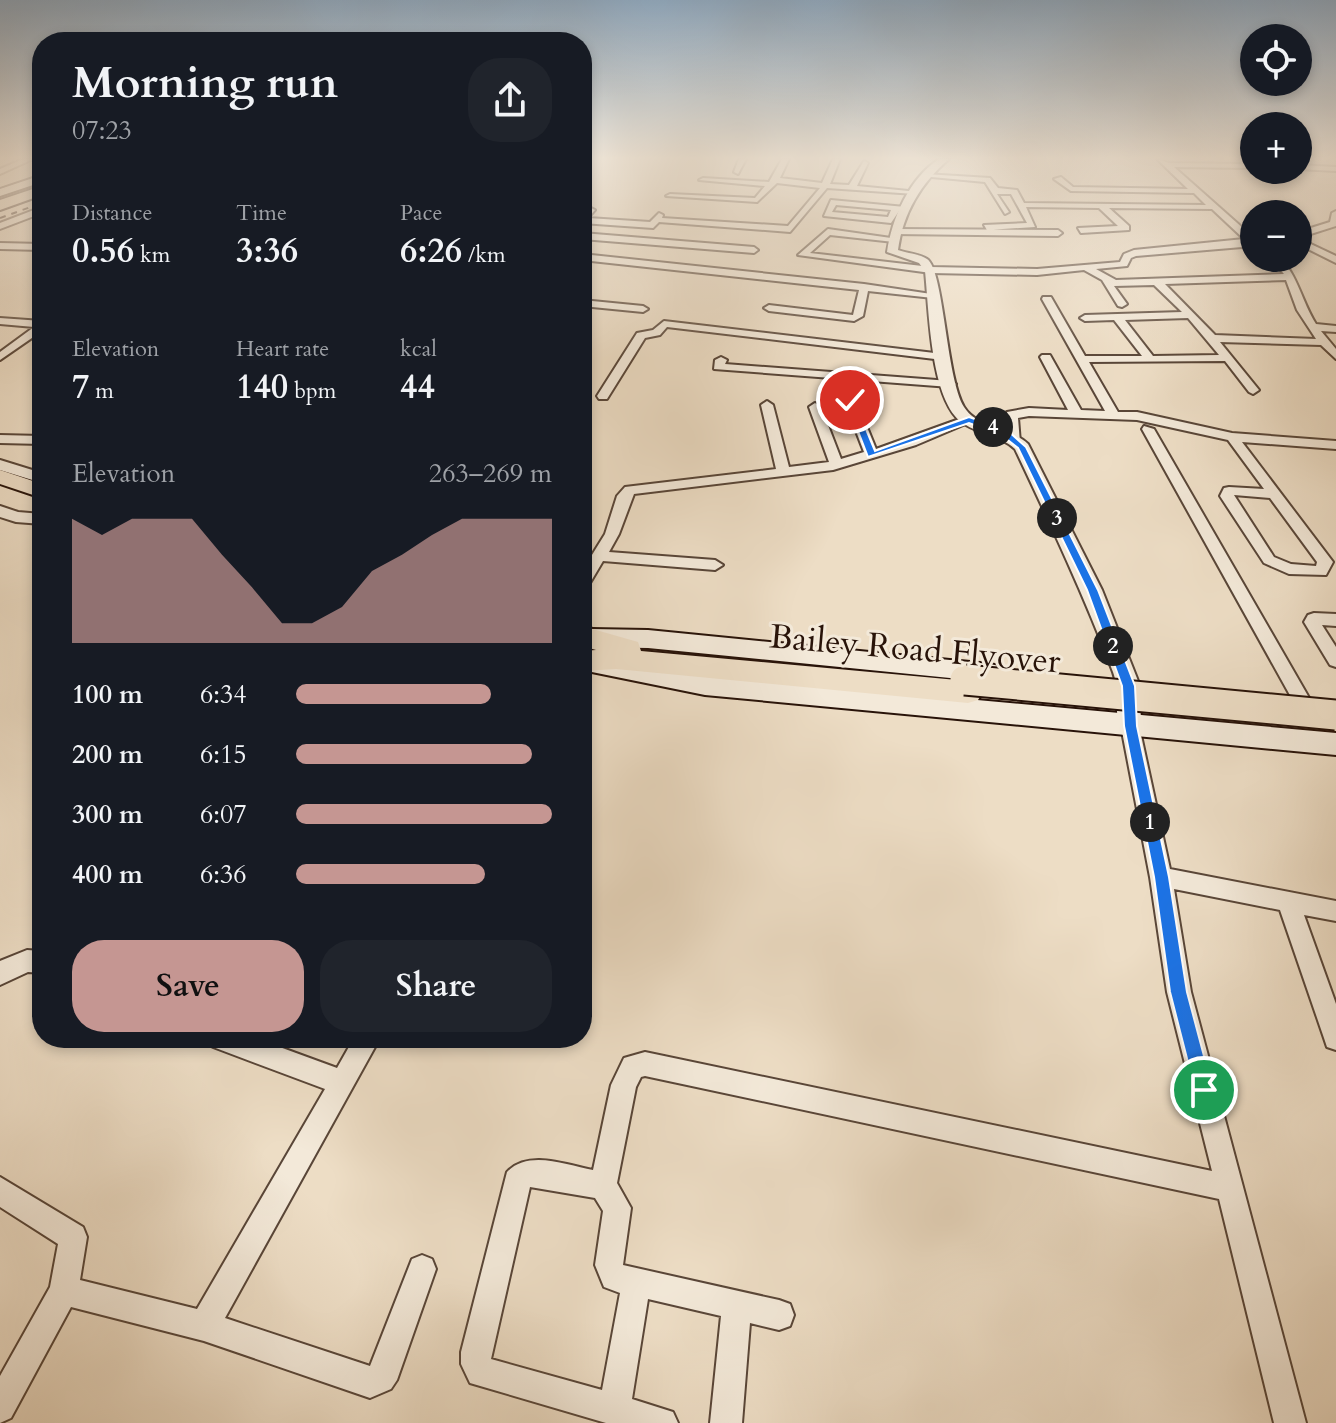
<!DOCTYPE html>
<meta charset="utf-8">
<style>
:root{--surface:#171b24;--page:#20242c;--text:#f1f3f6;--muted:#9ea1a6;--accent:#c59692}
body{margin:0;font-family:Cardo,serif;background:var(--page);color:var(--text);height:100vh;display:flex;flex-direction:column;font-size:30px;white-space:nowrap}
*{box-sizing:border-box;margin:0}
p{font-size:26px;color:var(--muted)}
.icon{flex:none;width:44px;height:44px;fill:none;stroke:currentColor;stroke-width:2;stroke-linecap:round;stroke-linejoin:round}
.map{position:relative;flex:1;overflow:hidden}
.side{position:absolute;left:32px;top:32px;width:560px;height:1016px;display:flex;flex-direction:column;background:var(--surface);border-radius:32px;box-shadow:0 4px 12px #0003}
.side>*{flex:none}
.tools{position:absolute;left:1240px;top:24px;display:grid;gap:16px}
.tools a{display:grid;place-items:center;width:72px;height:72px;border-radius:50%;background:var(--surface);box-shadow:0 4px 12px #0003;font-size:40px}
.pin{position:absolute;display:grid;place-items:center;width:68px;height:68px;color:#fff;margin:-34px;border:4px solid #fff;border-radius:50%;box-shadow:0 2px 8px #0007}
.km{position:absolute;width:40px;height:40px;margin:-20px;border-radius:50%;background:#222;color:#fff;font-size:22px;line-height:40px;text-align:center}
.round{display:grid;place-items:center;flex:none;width:84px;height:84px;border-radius:32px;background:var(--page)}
.summary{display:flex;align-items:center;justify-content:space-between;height:136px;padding:0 40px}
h1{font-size:44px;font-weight:700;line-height:60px}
.figures{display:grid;grid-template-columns:repeat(3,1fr);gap:12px;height:136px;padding:8px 40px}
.figures div{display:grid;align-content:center}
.figures b{font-size:34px;font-weight:700}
.figures small{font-size:22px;font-weight:400}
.figures p{font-size:22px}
.chart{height:224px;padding:16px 40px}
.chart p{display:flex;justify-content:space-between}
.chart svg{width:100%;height:144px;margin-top:8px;fill:var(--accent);opacity:.7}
.primary-button{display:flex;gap:16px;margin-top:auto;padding:16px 40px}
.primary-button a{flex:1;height:92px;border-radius:32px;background:var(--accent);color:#111;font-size:32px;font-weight:700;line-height:92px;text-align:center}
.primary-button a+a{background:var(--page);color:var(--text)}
ul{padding:0 40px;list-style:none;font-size:26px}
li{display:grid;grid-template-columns:128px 96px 1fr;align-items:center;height:60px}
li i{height:20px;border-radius:10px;background:var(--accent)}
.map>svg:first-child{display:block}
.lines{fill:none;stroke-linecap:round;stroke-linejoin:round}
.minor-casing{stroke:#594638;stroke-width:4}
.tertiary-casing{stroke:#594638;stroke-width:4}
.secondary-casing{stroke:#281309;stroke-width:4}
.trunk-casing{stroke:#281309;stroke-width:4}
.motorway-casing{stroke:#281309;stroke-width:4}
.minor{fill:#f3e9d9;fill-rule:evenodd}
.tertiary{fill:#f3e9d9;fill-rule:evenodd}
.secondary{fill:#f3e9d9;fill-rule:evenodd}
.trunk{fill:#edddc5;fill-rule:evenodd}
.motorway{fill:#edddc5;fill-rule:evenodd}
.rail{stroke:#281309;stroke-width:2;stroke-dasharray:6 6;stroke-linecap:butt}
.trunk-bridge-casing{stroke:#281309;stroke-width:33;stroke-linecap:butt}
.trunk-bridge{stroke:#edddc5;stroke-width:29}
.route{fill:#1a73e8;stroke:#fff;stroke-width:2}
.labels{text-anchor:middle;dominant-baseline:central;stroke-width:6;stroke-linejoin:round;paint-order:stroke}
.street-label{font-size:34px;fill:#281309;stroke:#f3e9d9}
</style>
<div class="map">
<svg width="1336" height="1423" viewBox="0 0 1336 1423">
<rect width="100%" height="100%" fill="#edddc5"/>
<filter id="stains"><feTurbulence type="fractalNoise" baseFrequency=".0025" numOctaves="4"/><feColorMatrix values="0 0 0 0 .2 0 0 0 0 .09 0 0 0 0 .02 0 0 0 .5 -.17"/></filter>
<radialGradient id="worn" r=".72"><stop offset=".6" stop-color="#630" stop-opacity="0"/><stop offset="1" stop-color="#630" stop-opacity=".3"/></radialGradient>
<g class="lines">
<defs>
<path id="minor" d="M23 159H33L0 174V169Z
M739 159H746L738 174 734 172Z
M782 159H789L780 178 822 183 833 159H840L830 184 849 185 864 161 868 163 857 186 919 192 915 194 827 188 790 232 659 222 653 228 582 223V215L591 208 595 210 588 218 650 222 659 213 663 215 662 218 788 226 820 188 777 183 757 202 666 196 670 194 755 198 765 186 699 180 703 178 769 182Z
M1157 159 1169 163 1254 164V168L1174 167 1254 238V246L1136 256 1131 258 1127 266 1096 269 1116 280 1284 274 1270 258H1280C1298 276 1302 302 1316 324L1336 326V332L1321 331 1336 349V359L1321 345 1220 342 1259 390 1253 394 1249 392 1225 361 1089 362 1118 412H1137L1232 433 1336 441V449L1242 442 1333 562 1326 575 1289 574 1264 563 1220 496 1224 488 1229 487 1264 489 1228 440 1137 420 1029 416 1018 418 1020 443 1010 440 1007 412 1029 408 1068 410 1040 357 1042 355H1050L1081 410 1105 411 1042 299 1043 297H1051L1085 356H1142L1114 320 1085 321 1080 318 1085 315 1182 312 1154 285 1114 286 1127 304 1122 307 1118 306 1102 280 1084 270 1037 275 931 273 798 255 828 229 898 239 894 242 830 235 810 253 931 267 1037 269 1120 262 1124 254 1134 250 1244 239 1212 209 1109 208 1129 226V230L1081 233 1078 228 1118 226 1099 208 1026 207 1035 227 987 230 984 225 1027 223 1011 194H997L1009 212 1005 214 985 182 921 176 925 174 990 178 998 188 1017 190 1024 203 1206 205 1194 193 1071 191 1054 179 1061 177 1073 187 1188 189ZM1286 280 1297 310 1316 339 1215 335 1165 284ZM1188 318 1219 355 1153 356 1125 320ZM1234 495 1270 498 1317 562 1316 566 1291 564 1274 557Z
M1298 165 1336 167V171L1298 169Z
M831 200 905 207 909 209 899 211 891 223 824 216ZM836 205 891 210 888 217 832 212Z
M39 208H42V213L0 229V223Z
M1336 211V226L1298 238V232L1330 222 1332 213Z
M897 229 1058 230 1062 233 1058 236 894 234Z
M582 233 754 247 758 250 754 253 582 239Z
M1298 238 1336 256V263L1298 244Z
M0 243 42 244V250L0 249Z
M582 254 864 284 938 295 933 298 868 291 863 316 854 321 769 311 764 308 769 305 853 315 859 290 582 260Z
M582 300 643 306 648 309 643 312 582 306Z
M0 318 42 321V331L0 360V352L34 327 0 324Z
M664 321 943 354 949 357 943 360 667 327 660 335 645 338 607 399H599L597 396 637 333 653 330Z
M721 357 727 360 725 364 950 381 956 384 950 387 714 369 715 360Z
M850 396 856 400 876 449 965 417 975 420 916 445 833 470 634 494 619 534 609 552 715 560 723 565 715 570 603 561 587 588 582 589V571L605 534 617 496 625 487 776 469 761 405 767 401 773 405 789 467 829 462 809 407 815 403 821 407 841 459 864 452 844 400Z
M1144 426 1154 429 1308 696 1311 701 1308 706H1296L1142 429Z
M0 435 42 436V444L0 443Z
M1314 613 1336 614V626L1322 625 1336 647V667L1330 665 1304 622 1308 615Z
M1130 719 1136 721 1139 726 1170 869 1336 901V921L1304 915 1336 1004V1050L1327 1047 1324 1038 1280 910 1174 889 1191 992 1306 1423H1274L1219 1199 645 1076 641 1077 636 1087 617 1183 631 1208 623 1265 779 1300 790 1304 794 1315 790 1326 779 1330 750 1323 742 1423H710L721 1316 648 1299 632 1399 673 1412 678 1423H606L470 1383 461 1364V1352L507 1172C528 1149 567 1165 593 1170L611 1085 624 1058 645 1052 1212 1171 1167 992 1150 877 1121 726 1124 721ZM530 1187 595 1198 603 1211 595 1265 604 1287 620 1293 602 1390 491 1359Z
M27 950 42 951V973L28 972 0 985V961Z
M210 1038H255L337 1068 354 1038H380L225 1318 370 1366 412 1259 422 1255 432 1259 436 1269 397 1380 391 1389 370 1398 204 1341 71 1307 11 1418 0 1423V1376L50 1287 58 1244 0 1207V1177L83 1227 87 1237 80 1280 197 1309 325 1089 213 1047Z"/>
<path id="tertiary" d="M939 159H949C921 183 903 213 898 250 906 253 920 254 927 259 944 270 946 378 964 407 977 428 1010 427 1028 444L1102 590 1140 686 1141 726 1138 732 1130 735 1122 732C1113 715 1120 691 1113 672 1084 595 1050 523 1015 449 999 434 976 434 960 421 930 396 929 308 925 271L919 263 887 252C892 218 909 179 939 159Z
M0 460 42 473V483L0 470Z
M0 506 18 512 42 514V524L16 522 0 517Z"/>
<path id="secondary" d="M42 175V182L0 196V189Z
M591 629 648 630 990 664 999 666 1002 673 999 680 990 682 648 648 591 647 582 643 583 632Z
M582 652 705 675 1336 733V755L705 695 582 670Z"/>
<path id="trunk" d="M0 470 42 484V498L0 484Z
M582 626 638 642 641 651 968 681 978 684 983 692 978 700 968 703 616 669 582 671V651L596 650 582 646Z"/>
<path id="motorway" d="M42 186V195L0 210V200Z"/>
</defs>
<!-- minor casing -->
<use href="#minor" class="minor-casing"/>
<!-- tertiary casing -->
<use href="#tertiary" class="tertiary-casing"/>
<!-- secondary casing -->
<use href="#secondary" class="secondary-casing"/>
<!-- trunk casing -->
<use href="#trunk" class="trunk-casing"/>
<!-- motorway casing -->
<use href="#motorway" class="motorway-casing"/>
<!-- minor -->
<use href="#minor" class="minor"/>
<!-- tertiary -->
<use href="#tertiary" class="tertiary"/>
<!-- secondary -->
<use href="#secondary" class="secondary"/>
<!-- trunk -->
<use href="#trunk" class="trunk"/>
<!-- motorway -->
<use href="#motorway" class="motorway"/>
<!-- rail -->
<path class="rail" d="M0 218 42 203"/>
<defs>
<path id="trunk-bridge" d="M965 680 1336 715"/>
</defs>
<!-- trunk-bridge casing -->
<use href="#trunk-bridge" class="trunk-bridge-casing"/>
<!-- trunk-bridge -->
<use href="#trunk-bridge" class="trunk-bridge"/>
</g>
<!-- sky -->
<linearGradient id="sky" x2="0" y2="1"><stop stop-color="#8fa9c0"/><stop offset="0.44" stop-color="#f7f0e5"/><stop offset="1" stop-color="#f7f0e5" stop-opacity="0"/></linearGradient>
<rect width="1336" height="359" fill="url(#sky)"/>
<!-- route -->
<path class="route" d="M850 398 854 400 875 451 969 417 1007 430 1026 447 1098 590 1135 686 1137 726 1169 877 1187 992 1213 1090 1210 1096 1204 1099 1198 1096 1195 1090 1170 992 1154 877 1124 726 1122 686 1087 590 1018 448 1000 434 969 423 868 457 846 400Z"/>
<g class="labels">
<!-- street labels -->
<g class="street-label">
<text transform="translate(915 649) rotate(5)">Bailey Road Flyover</text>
</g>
</g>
<rect width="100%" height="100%" filter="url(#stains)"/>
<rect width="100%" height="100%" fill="url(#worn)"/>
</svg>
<div class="tools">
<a><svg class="icon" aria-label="locate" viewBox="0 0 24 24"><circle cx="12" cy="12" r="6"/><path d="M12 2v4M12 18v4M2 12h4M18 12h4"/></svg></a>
<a>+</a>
<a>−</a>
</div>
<div class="pin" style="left:1204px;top:1090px;background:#1e9e55"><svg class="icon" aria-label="arrive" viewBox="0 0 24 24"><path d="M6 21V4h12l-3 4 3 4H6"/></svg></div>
<div class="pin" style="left:850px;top:400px;background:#d93025"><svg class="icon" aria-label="check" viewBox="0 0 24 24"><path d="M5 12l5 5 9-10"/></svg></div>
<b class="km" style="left:1150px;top:822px">1</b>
<b class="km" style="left:1113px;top:646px">2</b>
<b class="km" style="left:1057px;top:518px">3</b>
<b class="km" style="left:993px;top:427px">4</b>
<section class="side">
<div class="summary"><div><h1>Morning run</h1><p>07:23</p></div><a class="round"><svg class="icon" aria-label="share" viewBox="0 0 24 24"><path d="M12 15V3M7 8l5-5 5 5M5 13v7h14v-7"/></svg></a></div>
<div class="figures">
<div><p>Distance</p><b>0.56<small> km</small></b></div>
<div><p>Time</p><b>3:36</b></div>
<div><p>Pace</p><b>6:26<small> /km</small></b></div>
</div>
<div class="figures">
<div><p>Elevation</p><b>7<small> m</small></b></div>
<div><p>Heart rate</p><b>140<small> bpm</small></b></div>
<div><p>kcal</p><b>44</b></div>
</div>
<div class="chart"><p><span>Elevation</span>263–269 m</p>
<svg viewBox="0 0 160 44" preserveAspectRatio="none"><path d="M0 44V6L10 11L20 6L30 6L40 6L50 17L60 27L70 38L80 38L90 33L100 22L110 17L120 11L130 6L140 6L150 6L160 6V44z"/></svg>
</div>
<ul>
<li><b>100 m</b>6:34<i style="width:76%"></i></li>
<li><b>200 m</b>6:15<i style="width:92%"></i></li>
<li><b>300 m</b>6:07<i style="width:100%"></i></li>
<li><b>400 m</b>6:36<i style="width:74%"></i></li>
</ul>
<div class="primary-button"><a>Save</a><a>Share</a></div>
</section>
</div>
